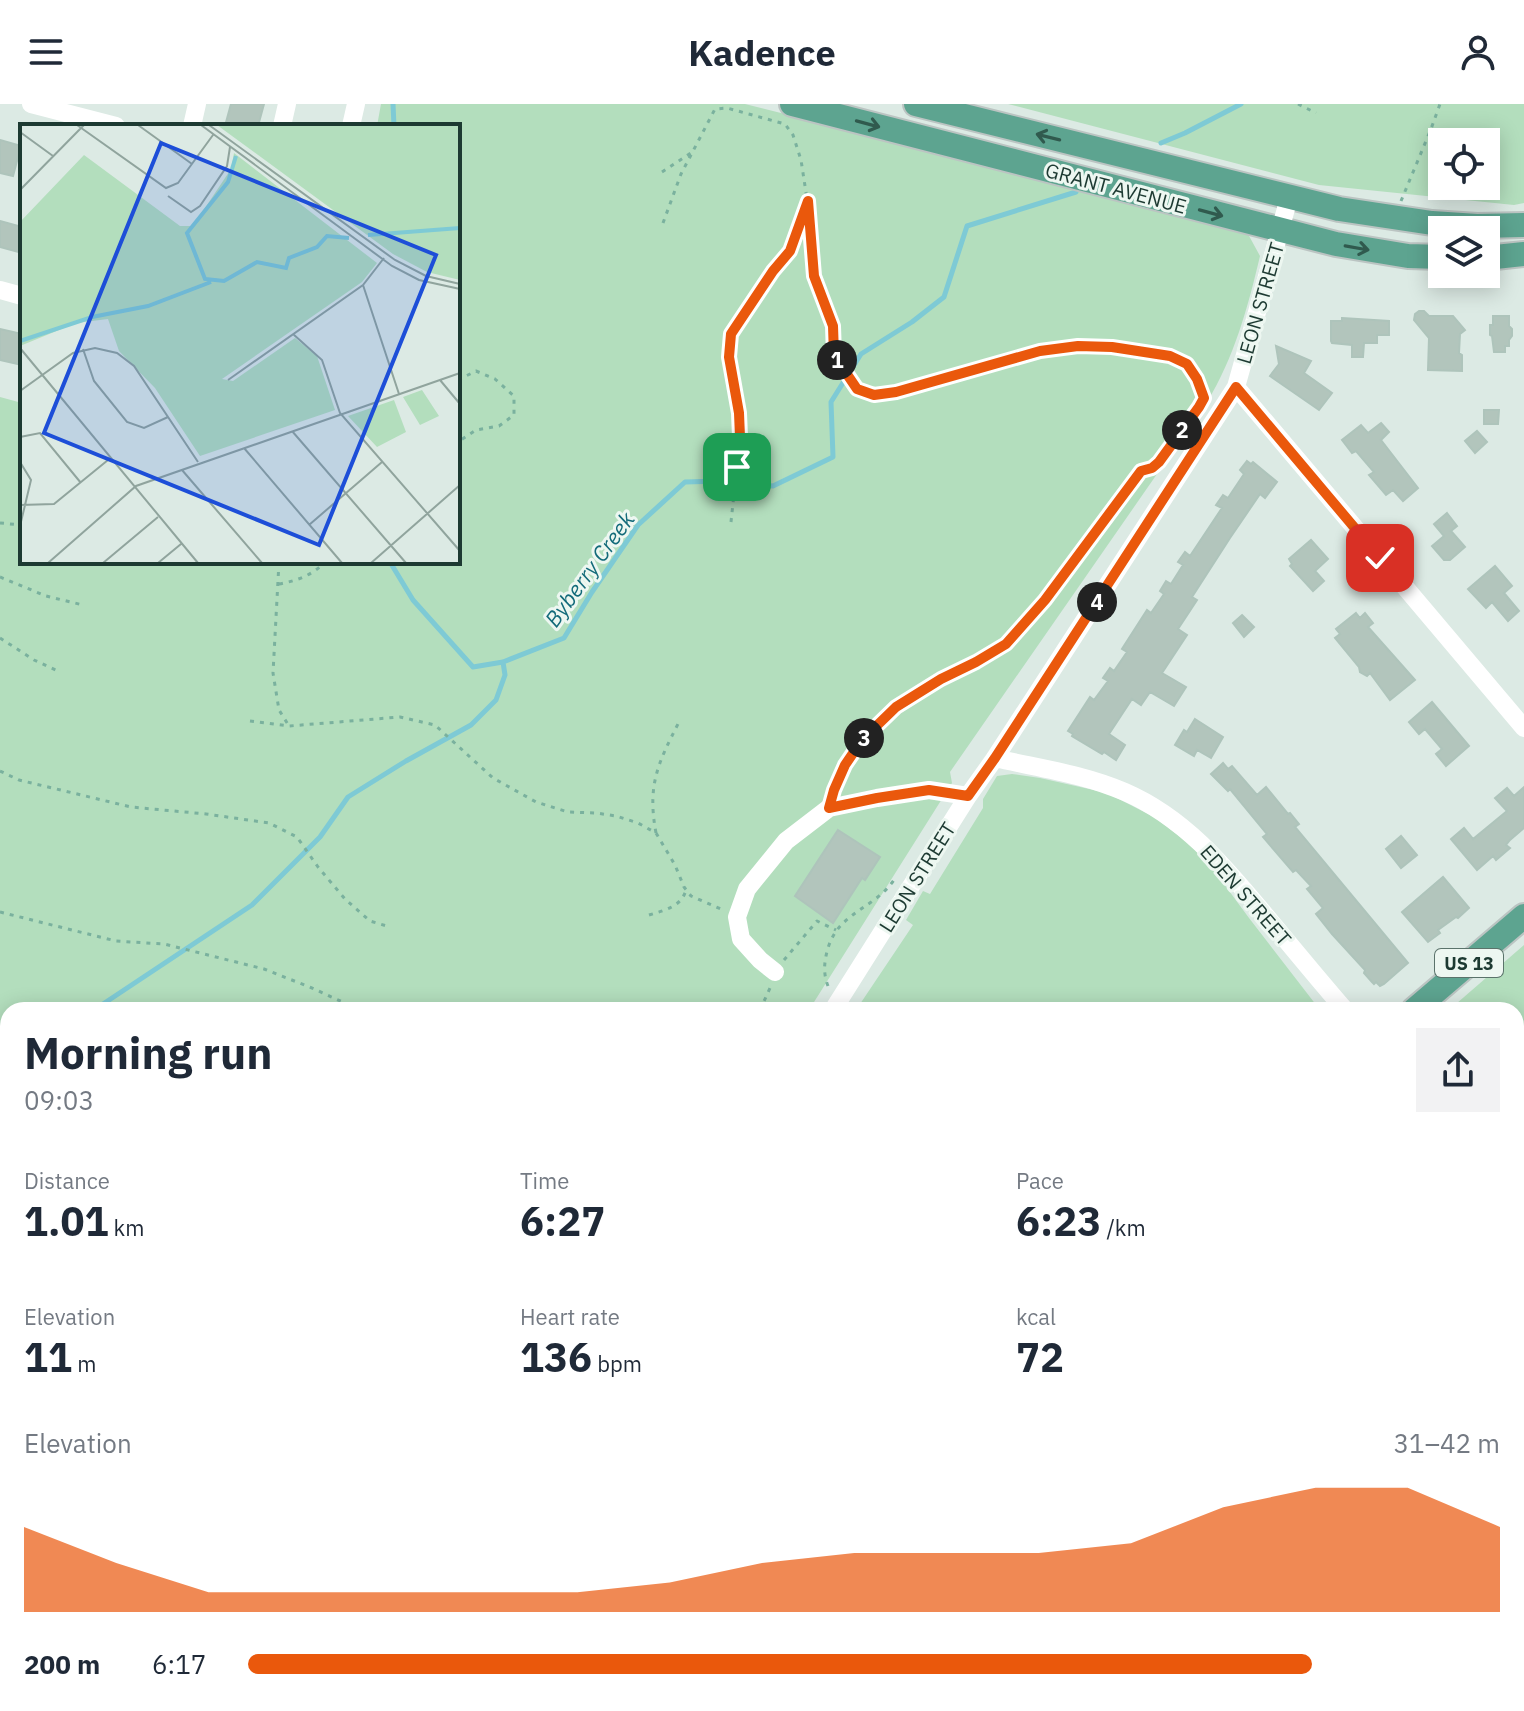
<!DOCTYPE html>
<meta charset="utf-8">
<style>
:root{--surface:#fff;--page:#f2f2f3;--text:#1f2937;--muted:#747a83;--accent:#ea580c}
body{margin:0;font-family:"IBM Plex Sans",sans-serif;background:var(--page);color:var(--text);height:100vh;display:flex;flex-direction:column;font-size:30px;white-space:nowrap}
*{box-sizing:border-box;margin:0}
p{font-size:26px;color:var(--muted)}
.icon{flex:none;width:44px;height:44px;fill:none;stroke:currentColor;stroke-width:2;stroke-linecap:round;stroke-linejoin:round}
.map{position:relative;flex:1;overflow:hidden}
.sheet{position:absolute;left:0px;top:898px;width:1524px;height:710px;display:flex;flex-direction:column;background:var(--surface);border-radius:24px 24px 0 0;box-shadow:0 4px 20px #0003}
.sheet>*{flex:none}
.tools{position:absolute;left:1428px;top:24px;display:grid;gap:16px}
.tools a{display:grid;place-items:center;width:72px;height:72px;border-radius:0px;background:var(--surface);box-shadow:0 4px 20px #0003;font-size:40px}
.pin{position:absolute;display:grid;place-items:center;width:68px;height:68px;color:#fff;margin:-34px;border-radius:16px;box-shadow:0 4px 12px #0006}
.km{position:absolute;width:40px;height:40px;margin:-20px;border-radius:50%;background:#222;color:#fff;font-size:22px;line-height:40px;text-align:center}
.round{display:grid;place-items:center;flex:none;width:84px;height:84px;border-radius:0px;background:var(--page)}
.head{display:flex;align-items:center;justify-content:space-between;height:136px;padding:0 24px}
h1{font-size:44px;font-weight:800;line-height:60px}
.stats{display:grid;grid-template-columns:repeat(3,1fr);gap:12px;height:136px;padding:8px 24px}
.stats div{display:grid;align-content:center}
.stats b{font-size:40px;font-weight:800}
.stats small{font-size:22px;font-weight:400}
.stats p{font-size:22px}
.chart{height:224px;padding:16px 24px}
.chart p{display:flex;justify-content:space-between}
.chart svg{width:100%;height:144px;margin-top:8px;fill:var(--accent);opacity:.7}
ul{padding:0 24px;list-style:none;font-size:26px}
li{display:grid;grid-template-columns:128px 96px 1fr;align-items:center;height:60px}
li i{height:20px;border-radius:10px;background:var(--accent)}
header{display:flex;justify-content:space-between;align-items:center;height:104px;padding:0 24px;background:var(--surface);font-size:36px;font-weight:800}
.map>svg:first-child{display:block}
.green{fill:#b3debd;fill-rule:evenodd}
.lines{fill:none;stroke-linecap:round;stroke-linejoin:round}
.stream{stroke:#7ecad5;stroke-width:5}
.building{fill:#b2c5bc;stroke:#aec4bb;stroke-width:2}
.major-casing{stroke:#bbc4c2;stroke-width:28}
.path{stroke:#7ab19e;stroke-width:3;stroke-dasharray:4 6;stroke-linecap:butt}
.minor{stroke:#fff;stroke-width:18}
.major{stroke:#5da490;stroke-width:24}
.oneway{stroke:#305a4e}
.route-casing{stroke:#fff;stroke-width:16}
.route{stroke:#ea580c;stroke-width:10}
.labels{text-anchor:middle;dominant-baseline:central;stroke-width:6;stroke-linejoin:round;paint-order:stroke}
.shield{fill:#edf7f1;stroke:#5b736b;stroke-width:2}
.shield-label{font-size:18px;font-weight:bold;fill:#1d3a32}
.street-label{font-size:20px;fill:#1d3a32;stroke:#edf7f1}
.water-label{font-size:22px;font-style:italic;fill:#136b7a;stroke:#edf7f1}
.inset-river{fill:none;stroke:#7ecad5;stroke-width:4}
.inset-road{fill:none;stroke:#90a49d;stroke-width:2}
.view{fill:#1d4ed8;fill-opacity:0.15;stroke:#1d4ed8;stroke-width:4}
.inset-edge{fill:none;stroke:#1d3a32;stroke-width:4}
</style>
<header><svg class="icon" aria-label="menu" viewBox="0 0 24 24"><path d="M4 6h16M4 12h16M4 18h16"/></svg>Kadence<svg class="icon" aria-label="person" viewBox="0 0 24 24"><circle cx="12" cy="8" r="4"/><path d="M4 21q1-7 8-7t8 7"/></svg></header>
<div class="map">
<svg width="1524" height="1607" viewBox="0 0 1524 1607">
<rect width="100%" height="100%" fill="#dceae4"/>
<!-- green -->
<path class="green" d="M381 0H745L1144 100 1248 130 1260 152C1248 203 1234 254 1207 298L950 668 952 679 809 906H8V982L0 987V293L22 299V458H458V22H377Z
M1008 0H1524V99L1514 101 1319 81ZM1442 38H1486V82H1442Z
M1012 670 1040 674 1107 689 1154 713 1187 738 1210 761 1249 814 1320 906H856L913 821 906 816 923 787 930 790 983 704V695L997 672Z
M1524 841V988L1516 984V906H1449Z"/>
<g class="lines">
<!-- stream -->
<path class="stream" d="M393 0 394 22
M1161 39 1185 29 1241 0
M390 458 413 496 473 563 503 558 564 534 592 488 638 421 685 378 722 377 773 382 833 353 831 298 861 250 912 218 944 193 967 122 1076 88
M94 906 252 801 320 733 348 693 406 657 471 621 496 596 505 571 503 558
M0 967 8 961"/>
</g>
<!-- building -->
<path class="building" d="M231 0H264L258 22H225Z
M0 36 21 42 13 72 0 69Z
M0 117 22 123V149L0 143Z
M1419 207H1424L1429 212H1453L1465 226 1460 230 1459 249 1462 251V267L1428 266 1429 234 1414 216 1415 210Z
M1493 212H1509V222L1512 225V232L1509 236V242H1505V248H1494L1492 232 1490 231V221H1493Z
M1342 214 1389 217V231H1377V239H1364L1363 253H1352V241L1332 239 1331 237V217H1342Z
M0 225 22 230V261L0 256Z
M1276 242 1311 257 1304 269 1332 289 1319 306 1270 272 1279 260Z
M1484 306H1499L1498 320H1484Z
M1381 319 1389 328 1381 336 1418 384 1403 397 1393 386 1386 391 1369 371 1374 368 1356 347 1352 349 1342 336 1361 321 1368 329Z
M1477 327 1487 338 1475 349 1465 337Z
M1247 357 1251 360 1253 358 1277 378 1265 394 1260 390 1230 434 1192 493 1197 496 1178 525 1187 531 1162 569 1186 583 1174 602 1150 588 1141 601 1132 595 1109 630 1125 641 1116 656 1104 648 1102 650 1072 632 1073 630 1068 627 1090 593 1094 596 1108 577 1103 574 1110 564 1114 567 1127 548 1122 545 1147 506 1151 509 1164 490 1160 487 1166 477 1171 480 1183 461 1178 458 1185 448 1190 452 1222 404 1216 401 1223 391 1228 394 1244 370 1240 366Z
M1447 409 1457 422 1451 427 1465 443 1450 456H1444L1432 442 1444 432 1434 420Z
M1311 436 1328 455 1315 467 1324 477 1313 487 1290 462 1292 460 1289 455Z
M1495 462 1512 482 1504 489 1519 507 1508 517 1492 498 1486 504 1468 485Z
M1356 509 1360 514 1365 509 1373 519 1368 523 1415 576 1390 596 1370 569 1367 572 1360 568 1359 563 1335 534 1340 530 1336 525Z
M1242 511 1254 523 1244 533 1233 519Z
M1432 598 1469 642 1446 662 1436 650 1442 645 1425 625 1419 630 1409 618Z
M1195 615 1223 633 1211 654 1197 646 1194 652 1175 641 1184 626 1187 628Z
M1223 659 1228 665 1232 662 1257 691 1266 683 1288 710 1290 709 1299 720 1295 723 1408 859 1384 880 1380 882 1376 878 1374 880 1372 878 1364 869 1365 866 1332 830 1316 810 1323 804 1307 785 1311 782 1296 766 1293 768 1263 733 1267 730 1230 685 1228 687 1211 670Z
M1524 683V724L1510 736 1506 741 1510 744 1496 756 1493 752 1477 766 1451 735 1464 724 1473 735 1507 707 1495 694 1507 684 1514 692Z
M838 726 880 753 865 776 862 774 833 819 795 792Z
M1401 732 1417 751 1401 764 1386 745Z
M1443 773 1469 804 1458 814 1456 813 1438 826 1440 829 1428 838 1402 808Z"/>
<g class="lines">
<defs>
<path id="major" d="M792 0 1336 140 1408 152 1442 153
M916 0 1339 105 1432 119 1477 122 1524 121
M1486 154 1524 150
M1414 906 1524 812
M616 1607 623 1600"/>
</defs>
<!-- major casing -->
<use href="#major" class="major-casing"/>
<!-- path -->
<path class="path" d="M1298 0 1316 9
M662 68 691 49
M1401 97 1431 25 1440 0
M663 119 681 70 715 5 727 4 785 20 793 31 801 56 811 121 814 172 833 222 834 251 857 285 874 291 896 288 1040 247 1078 242 1112 243 1170 252 1187 260 1197 275 1204 294 1199 303 1159 358 1152 364 1141 367 1045 496 1006 540 941 575 896 603 862 636 845 661 834 685
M458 276 476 267 495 275 514 292V311L499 322 476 326 458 338
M731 418 740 333 739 309 729 253 731 230 773 167 790 147 807 101
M0 419 22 421
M279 458 273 569 279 606 289 622
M0 473 46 492 83 501
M279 480C296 477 313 471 325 458
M0 534 34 556 58 567
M250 617 289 622 400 613 435 621 493 674 536 698 568 708 596 709 616 712 638 719 656 729 675 761 684 783 691 792 723 806
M0 667 19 676 131 703 206 710 269 719 297 733 318 763 345 795 370 817 390 823
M656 729C647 681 658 659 679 618
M0 808 116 837 164 840 264 865 312 884 360 906
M649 811C665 806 681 803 686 786
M784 856 817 817 836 826
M828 882C823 869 824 858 828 844 839 808 874 805 894 776
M760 906 770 884"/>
<!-- minor -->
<path class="minor" d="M31 0 116 22
M192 22 197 0
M282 22 287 0
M351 22 356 0
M0 186 22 192
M1236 283 1524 624
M995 654C1038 664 1084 670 1125 688 1185 714 1225 763 1266 812 1292 843 1318 875 1345 906
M775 868 760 856 741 835 737 813 747 785 786 737 829 704 877 694 929 686 968 692
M833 906 968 692 995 654 1236 283 1289 94
M1516 1015 1524 1019
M0 1039 8 1035
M0 1156 8 1148
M0 1291 8 1281
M1516 1293 1524 1297
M1516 1379 1524 1363
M0 1408 8 1413
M1516 1576 1524 1580
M339 1600 352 1607
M889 1600 903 1607"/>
<!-- major -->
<use href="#major" class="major"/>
</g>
<!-- one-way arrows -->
<defs><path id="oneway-shaft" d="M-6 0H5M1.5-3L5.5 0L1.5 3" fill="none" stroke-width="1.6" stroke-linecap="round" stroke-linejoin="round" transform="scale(2)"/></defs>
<g class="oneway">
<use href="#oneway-shaft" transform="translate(868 20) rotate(15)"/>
<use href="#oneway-shaft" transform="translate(1048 33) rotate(-166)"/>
<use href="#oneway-shaft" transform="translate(1211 109) rotate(15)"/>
<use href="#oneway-shaft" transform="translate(1357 144) rotate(10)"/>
</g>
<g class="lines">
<defs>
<path id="route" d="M737 363 740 333 739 309 729 253 731 230 773 167 790 147 808 97 814 172 833 222 834 251 857 285 874 291 896 288 1040 247 1078 242 1112 243 1170 252 1187 260 1197 275 1204 294 1199 303 1159 358 1152 364 1141 367 1045 496 1006 540 976 558 941 575 896 603 862 636 845 661 834 686 829 704 877 694 929 686 968 692 995 654 1236 283 1380 454"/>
</defs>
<!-- route casing -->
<use href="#route" class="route-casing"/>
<!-- route -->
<use href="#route" class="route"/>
</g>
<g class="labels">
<!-- shield labels -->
<rect class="shield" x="1435" y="845" width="68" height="28" rx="6"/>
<g class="shield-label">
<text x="1469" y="859">US 13</text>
</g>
<!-- street labels -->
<g class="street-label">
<text transform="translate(1116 84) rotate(15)">GRANT AVENUE</text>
<text transform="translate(1260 199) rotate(-74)">LEON STREET</text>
<text transform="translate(917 773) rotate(-58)">LEON STREET</text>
<text transform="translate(1246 791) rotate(49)">EDEN STREET</text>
</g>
<!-- water labels -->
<g class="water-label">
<text transform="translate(589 465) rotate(-54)">Byberry Creek</text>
</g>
</g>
<!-- overview -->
<g transform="translate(20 20)">
<rect width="440" height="440" fill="#dceae4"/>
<path d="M197 1H440V156L407 148 373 130ZM214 29 357 139 342 158 202 255 213 257 275 214 297 232 315 286 180 332 135 264 99 227 88 195 56 199 0 222V98L64 31 160 102H173L211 45ZM402 266 419 292 400 301 383 273ZM374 276 386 308 357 323 328 292Z" fill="#b3debd"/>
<path class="inset-river" d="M216 32 208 58 167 109 185 155 204 157 237 138 266 144 269 134 297 123 307 112 329 114M348 111 440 104M0 217 72 193 128 182 191 158"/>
<path class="inset-road" d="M57 1 146 64 158 59 193 11M118 1 172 40M181 1 372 142 399 156 440 165M189 1 375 136 406 152 440 160M0 8 33 32M0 66 64 1M148 72 171 88 180 82 207 42 210 23M343 161 379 270M273 210 302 236 320 289 440 427M0 224 178 439M63 225 74 257 107 298 124 304 148 293M208 256 343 161 364 134M420 256 440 280M0 267 53 229 75 224 97 229 114 242 178 338M272 307 386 439M0 313 20 309 61 359M224 324 322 439M0 338 11 356 0 402M162 346 242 439M0 381 34 380 88 336M289 401 362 338M28 439 116 362 440 249M83 439 138 393M138 439 161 420M351 439 440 361"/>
<path class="view" d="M141 19 416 131 299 421 24 309Z"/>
<rect width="440" height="440" class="inset-edge"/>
</g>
</svg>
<div class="tools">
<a><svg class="icon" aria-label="locate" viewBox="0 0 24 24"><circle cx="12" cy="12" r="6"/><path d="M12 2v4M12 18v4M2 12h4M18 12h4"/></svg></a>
<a><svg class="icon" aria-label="layers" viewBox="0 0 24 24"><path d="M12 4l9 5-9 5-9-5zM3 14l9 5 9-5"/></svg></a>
</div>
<div class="pin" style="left:737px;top:363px;background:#1e9e55"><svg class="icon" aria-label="arrive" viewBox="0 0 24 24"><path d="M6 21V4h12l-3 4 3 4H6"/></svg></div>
<div class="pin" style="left:1380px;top:454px;background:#d93025"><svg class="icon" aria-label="check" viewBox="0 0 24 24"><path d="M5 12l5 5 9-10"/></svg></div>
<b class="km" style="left:837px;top:256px">1</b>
<b class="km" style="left:1182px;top:326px">2</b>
<b class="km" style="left:864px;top:634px">3</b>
<b class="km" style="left:1097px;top:498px">4</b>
<section class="sheet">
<div class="head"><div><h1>Morning run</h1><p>09:03</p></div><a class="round"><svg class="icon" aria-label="share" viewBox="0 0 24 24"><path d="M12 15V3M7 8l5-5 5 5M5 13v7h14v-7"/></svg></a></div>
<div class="stats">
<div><p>Distance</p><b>1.01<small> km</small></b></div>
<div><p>Time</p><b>6:27</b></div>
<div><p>Pace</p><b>6:23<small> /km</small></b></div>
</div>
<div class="stats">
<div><p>Elevation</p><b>11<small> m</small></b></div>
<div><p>Heart rate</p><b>136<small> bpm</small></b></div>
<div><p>kcal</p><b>72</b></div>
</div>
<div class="chart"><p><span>Elevation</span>31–42 m</p>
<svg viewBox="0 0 160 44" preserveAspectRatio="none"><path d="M0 44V18L10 29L20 38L30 38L40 38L50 38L60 38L70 35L80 29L90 26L100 26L110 26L120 23L130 12L140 6L150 6L160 18V44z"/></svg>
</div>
<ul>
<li><b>200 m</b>6:17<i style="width:85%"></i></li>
</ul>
</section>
</div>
